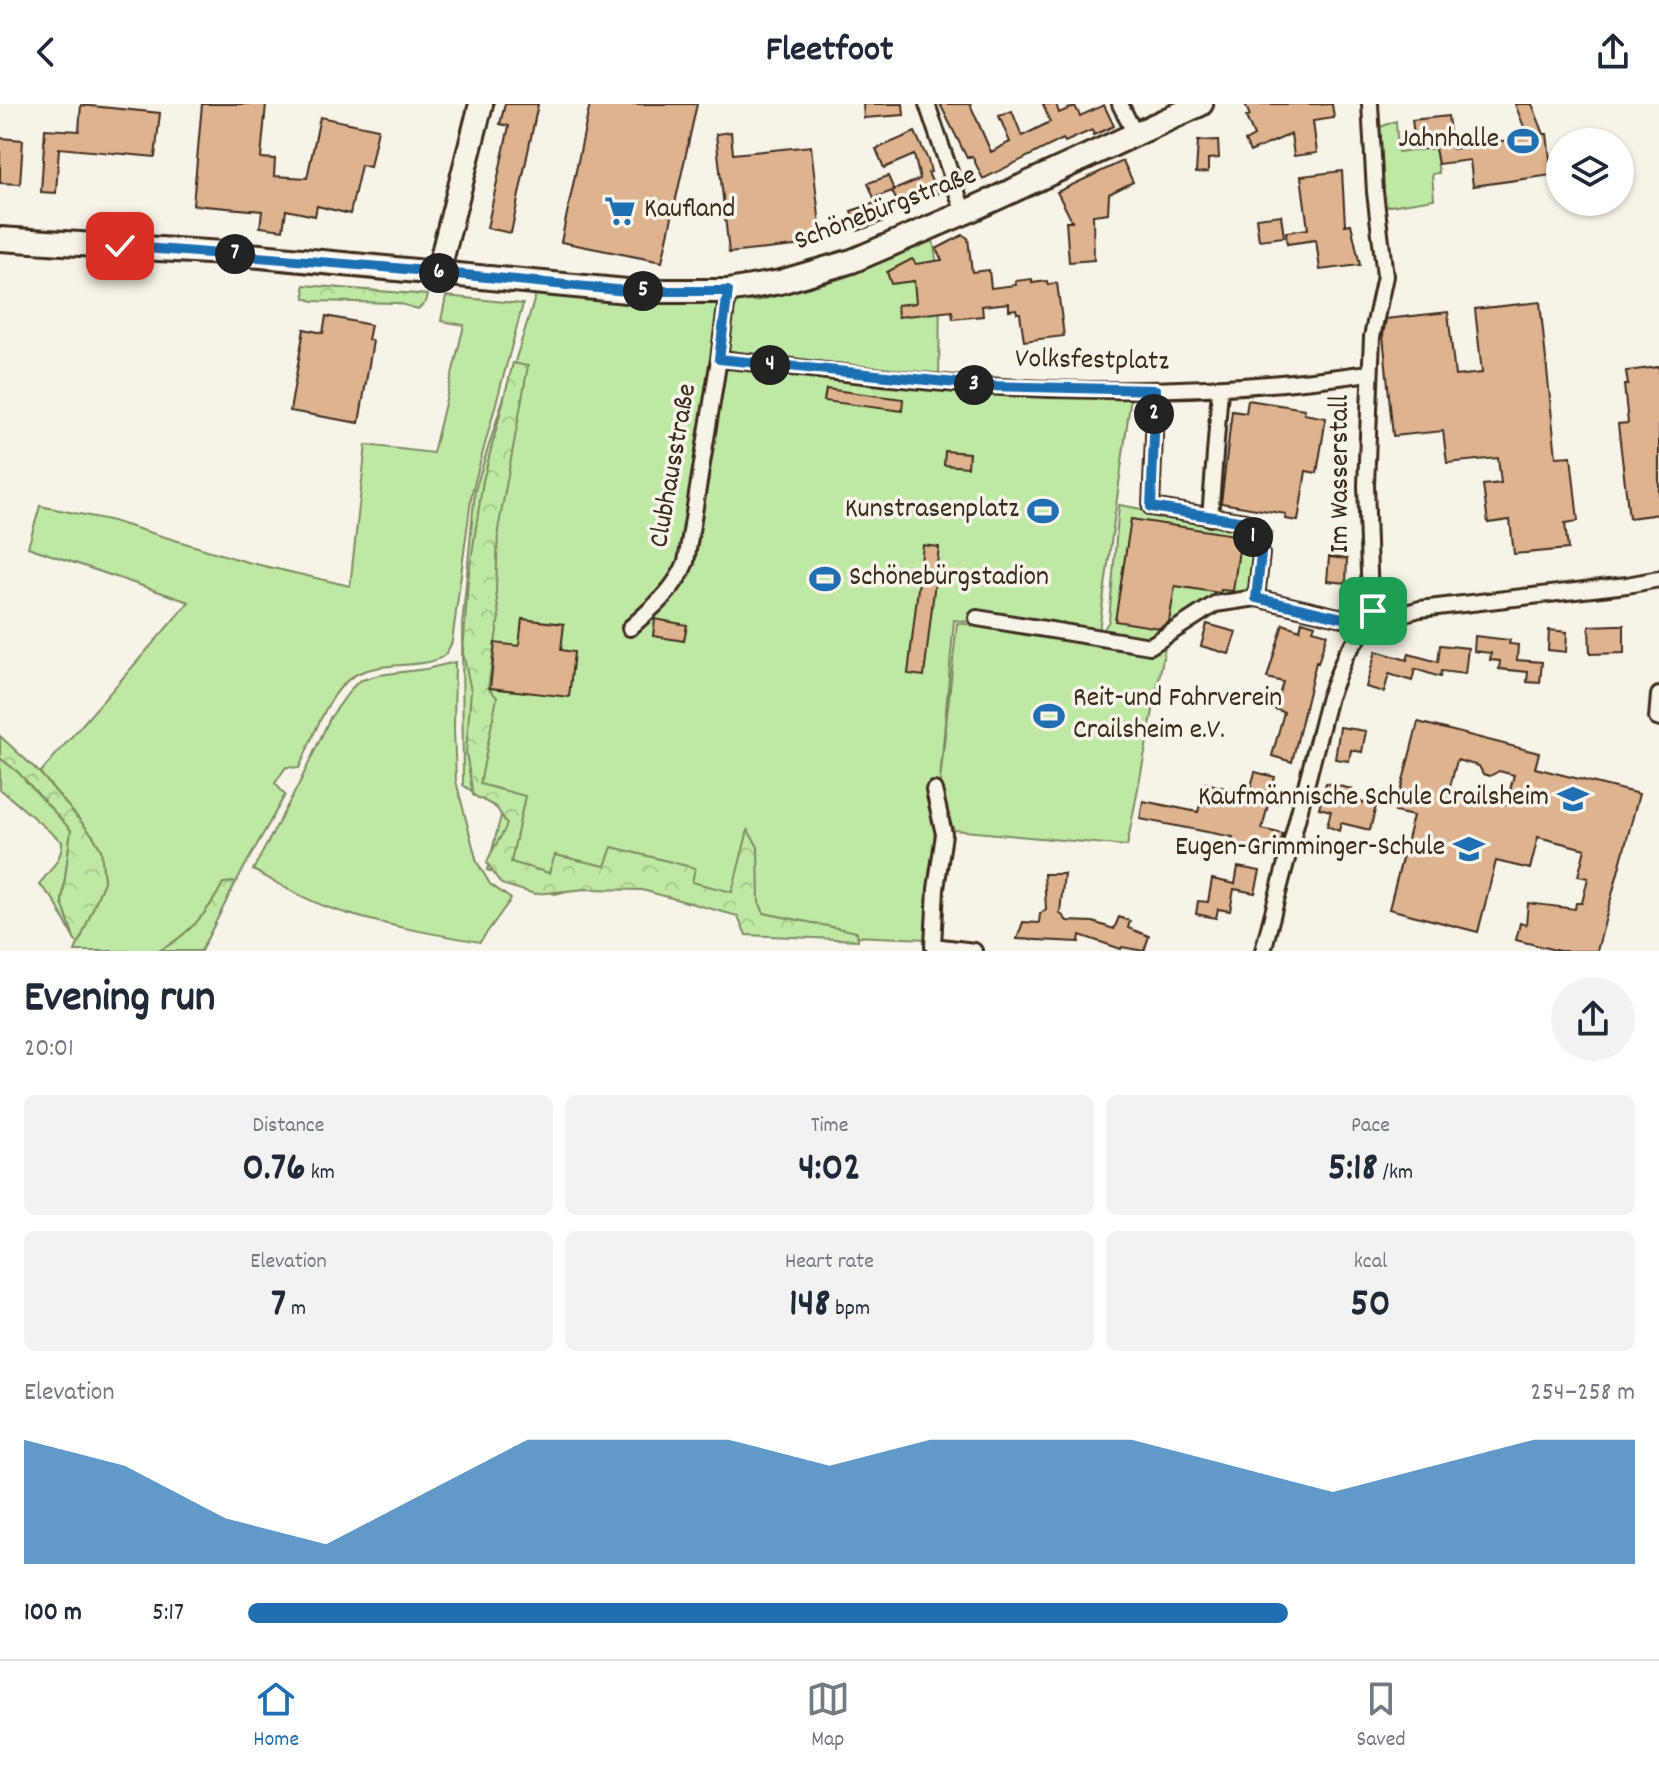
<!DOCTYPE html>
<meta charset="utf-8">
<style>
:root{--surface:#fff;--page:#f2f2f3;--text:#1f2937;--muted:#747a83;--line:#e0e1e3;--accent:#1f6fb2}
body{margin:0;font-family:Dekko,sans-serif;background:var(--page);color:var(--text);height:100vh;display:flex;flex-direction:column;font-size:30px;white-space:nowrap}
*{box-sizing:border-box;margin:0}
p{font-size:26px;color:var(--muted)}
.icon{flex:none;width:44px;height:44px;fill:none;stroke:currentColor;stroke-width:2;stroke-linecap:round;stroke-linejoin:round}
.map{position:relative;height:847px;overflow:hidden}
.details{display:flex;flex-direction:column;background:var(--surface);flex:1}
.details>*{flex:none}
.fabs{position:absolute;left:1546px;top:24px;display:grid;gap:16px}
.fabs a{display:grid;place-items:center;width:88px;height:88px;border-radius:50%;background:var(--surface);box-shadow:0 2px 6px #0004;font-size:40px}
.pin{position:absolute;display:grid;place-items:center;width:68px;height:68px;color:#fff;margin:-34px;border-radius:16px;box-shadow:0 4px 12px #0006}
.km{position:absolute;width:40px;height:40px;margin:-20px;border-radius:50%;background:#222;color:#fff;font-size:22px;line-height:40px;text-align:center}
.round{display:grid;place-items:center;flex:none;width:84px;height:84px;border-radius:42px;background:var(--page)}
.head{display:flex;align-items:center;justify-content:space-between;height:136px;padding:0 24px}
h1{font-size:44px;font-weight:700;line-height:60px}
.figures{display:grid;grid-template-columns:repeat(3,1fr);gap:12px;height:136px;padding:8px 24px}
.figures div{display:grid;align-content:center;border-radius:12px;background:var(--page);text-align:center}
.figures b{font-size:40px;font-weight:700}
.figures small{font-size:22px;font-weight:400}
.figures p{font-size:22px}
.chart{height:224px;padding:16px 24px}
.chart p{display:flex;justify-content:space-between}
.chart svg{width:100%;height:144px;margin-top:8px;fill:var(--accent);opacity:.7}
ul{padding:0 24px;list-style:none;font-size:26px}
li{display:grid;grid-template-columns:128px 96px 1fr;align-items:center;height:60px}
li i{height:20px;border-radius:10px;background:var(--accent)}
header{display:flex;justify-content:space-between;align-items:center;height:104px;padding:0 24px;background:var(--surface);font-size:36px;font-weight:700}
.dock{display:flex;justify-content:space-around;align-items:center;height:112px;border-top:2px solid var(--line);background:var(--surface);font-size:22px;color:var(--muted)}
.dock a{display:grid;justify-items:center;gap:4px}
.dock .current{color:var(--accent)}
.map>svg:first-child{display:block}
.green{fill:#bfe8a5;stroke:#7d8962;stroke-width:2;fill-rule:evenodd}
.forest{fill:url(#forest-crowns);stroke:#7d8962;stroke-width:2}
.building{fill:#deb38f;stroke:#3b2a1e;stroke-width:2;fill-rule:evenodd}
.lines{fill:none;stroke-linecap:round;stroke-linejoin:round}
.street-casing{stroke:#3b2a1e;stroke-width:20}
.secondary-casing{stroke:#3b2a1e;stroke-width:28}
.street{stroke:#f7f3e8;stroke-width:14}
.secondary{stroke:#f7f3e8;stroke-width:22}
.route-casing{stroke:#fff;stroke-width:16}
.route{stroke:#1f6fb2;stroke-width:10}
.labels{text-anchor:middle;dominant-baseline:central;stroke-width:7;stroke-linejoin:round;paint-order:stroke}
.poi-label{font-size:28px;fill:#3b2a1e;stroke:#f7f3e8;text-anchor:end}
.street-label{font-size:28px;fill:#3b2a1e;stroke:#f7f3e8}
</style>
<header><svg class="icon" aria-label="back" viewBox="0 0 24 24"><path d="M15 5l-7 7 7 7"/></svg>Fleetfoot<svg class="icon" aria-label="share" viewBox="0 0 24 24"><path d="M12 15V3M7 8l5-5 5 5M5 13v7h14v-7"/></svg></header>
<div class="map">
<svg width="1659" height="847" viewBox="0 0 1659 847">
<defs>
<pattern id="forest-crowns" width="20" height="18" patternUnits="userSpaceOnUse" patternTransform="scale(2)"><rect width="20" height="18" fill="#bfe8a5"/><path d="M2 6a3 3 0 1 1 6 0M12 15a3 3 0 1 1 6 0" fill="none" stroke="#a5c78e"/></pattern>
</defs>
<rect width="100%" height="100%" fill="#f7f3e8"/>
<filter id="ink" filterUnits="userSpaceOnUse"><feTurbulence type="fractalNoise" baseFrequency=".0125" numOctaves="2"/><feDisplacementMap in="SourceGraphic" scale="16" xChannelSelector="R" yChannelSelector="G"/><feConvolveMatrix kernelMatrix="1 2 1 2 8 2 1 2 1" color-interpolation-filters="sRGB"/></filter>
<g filter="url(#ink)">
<!-- green -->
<path class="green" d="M1396 17 1398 48 1435 43 1439 69 1432 70 1434 95 1383 103 1380 23Z
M933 136 940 180 939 278 1131 292 1098 534 1109 517 1119 401 1272 428 1256 503 1239 496 1168 528 1127 742 954 726 941 697 951 729 928 835 774 829 748 809 624 773 555 790 487 766 502 708 463 681 462 522 475 386 536 190 680 198 757 197 843 174ZM954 516 1086 533 957 519 939 687Z
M446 192 523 200 472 388 452 538C449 544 447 550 442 553 422 565 382 557 357 570 329 584 312 636 299 664L286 663 275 679 285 691 236 778 223 780C212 802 184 841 158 847 140 847 97 847 75 847L104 777 101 746 93 732 40 669 189 498 28 443 40 402 109 416 247 458 350 482 366 341 433 349 464 221 441 217Z
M455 558 454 625 456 677 477 758 490 780 511 795 480 838C434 830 387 822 342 808 310 799 281 781 253 766L299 680 330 614 352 584 359 577 379 571 426 565Z
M0 654 18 668 71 726 62 798 75 837 54 796 39 780C49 768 63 754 62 738L0 685Z"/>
<!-- forest -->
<path class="forest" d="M304 181 428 191 426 198 418 205 397 199 313 197 305 194Z
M513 259 528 262 498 426 496 488 499 513 488 584 497 593 480 680 525 692 511 758 549 769 555 751 605 762 612 743 695 764 692 778 732 788 748 726 758 743 759 798 764 809 857 828 858 836 746 831 738 812 642 786 586 785 535 790 501 780 487 759C490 747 502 734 507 720L496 703 473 691 466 648 471 587 463 549 468 476 483 377Z
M0 632 40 669 93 732 101 746 104 777 79 839 75 837 62 798 71 726 18 668 0 654Z
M236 778 201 847H159C188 831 209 808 223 779Z"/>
<!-- building -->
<path class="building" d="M202 0H266L261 54 275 55 274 72 307 74 320 13 378 25 370 63 361 61 350 110 317 102 315 112 286 106 283 126 260 123 262 107 193 101Z
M505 0H538L511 129 487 124 509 22 500 20Z
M590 0H697L662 158 561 138Z
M863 0H903L904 11 864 14Z
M940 0H970L991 48 1010 38 999 12 1012 7 1022 32 1050 18 1043 0H1056L1059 9 1075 2 1080 12 1104 1 1114 22 1094 31 1092 26 1065 38 1063 35 983 75 972 52 967 54Z
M1245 0H1332L1334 14 1313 17 1317 49 1294 52 1291 30 1250 48 1245 37 1254 32 1246 13 1250 12Z
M1515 0H1532L1544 30H1547L1552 71 1473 82 1470 56 1438 60 1435 44 1416 46 1412 16 1448 12 1452 45 1528 33Z
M81 1 160 9 155 53 59 44 56 89 41 88 45 25 79 27Z
M731 28 733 50 811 42 822 139 729 149 716 30Z
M915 28 928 56 931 68 928 69 938 90 901 106 892 87 874 94 868 79 888 72 894 86 920 75 914 51 884 64 876 45Z
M0 34 23 36 20 80 0 79Z
M1218 36 1219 54 1208 55V68L1196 69 1198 37Z
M1123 57 1133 78 1109 90 1108 109 1093 111 1094 156 1069 158 1066 117H1072L1057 88Z
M1342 67 1345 121 1351 120 1360 161 1320 166 1316 136 1287 140 1286 128 1308 125 1301 72Z
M875 99 882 118 858 127 851 107Z
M1281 111 1284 133 1259 136 1256 114Z
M963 131 968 134 972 168 989 166 991 184 1016 181 1015 177 1032 175V179L1047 177 1048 181 1057 179 1064 232 1024 237 1020 209H1017L1016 205 1009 206V199L982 202 983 212 953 215 952 207 898 213 897 201 916 199 914 177 891 180 887 168 912 155 916 160 942 156 936 145Z
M1540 198 1556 353 1571 352 1578 417 1565 419 1568 445 1514 450 1510 416 1488 419 1483 381 1501 379 1498 354 1447 359 1443 327 1393 332 1383 231 1386 215 1448 208 1455 272 1482 269 1475 205Z
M326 212 371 221 368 236 373 237 359 319 290 307 304 225 323 229Z
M1659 263V410L1629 414 1618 320 1628 319 1624 281H1628L1626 267Z
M826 285 903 295 902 307 824 297Z
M1248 296 1305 305 1304 310 1326 314 1317 369 1306 367 1298 417 1285 415 1286 410 1221 399 1232 307 1246 309Z
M945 347 969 349 968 363 944 361Z
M1131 415 1241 432 1233 487 1221 486 1220 489 1175 482 1169 518 1159 524 1115 517Z
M923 441 939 443 924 572 908 570Z
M1329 453 1347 455 1346 479 1327 477Z
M522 515 564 520 561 546 574 548 569 593 490 584 495 539 519 542Z
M655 515 687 521 684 537 653 532Z
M1302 517 1315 521 1313 526 1327 530 1318 559 1316 558 1292 658 1272 652 1284 608 1275 605 1283 578 1267 574 1283 520 1300 526Z
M1207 520 1236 528 1229 550 1201 542Z
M1616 521H1624V549L1590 550 1589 522Z
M1549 526 1567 528 1566 548 1548 546Z
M1475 532 1510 536 1509 540 1518 541 1517 556 1542 558 1540 579 1527 578 1528 568 1499 565 1500 557 1490 556 1491 549 1474 547Z
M1440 541 1468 544 1465 570 1441 567 1440 573 1415 565 1412 577 1389 570 1384 588 1366 583 1376 547 1407 556 1409 550 1438 558Z
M1418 618 1539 649 1535 664 1639 690 1597 847H1559L1516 836 1520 819 1526 821 1528 799 1575 805 1576 799H1582L1588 774 1578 772 1585 745 1538 733 1530 765 1496 757 1478 828 1389 805 1413 712 1395 708ZM1457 656 1479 662 1483 670 1490 672 1499 667 1514 671 1506 700 1449 687Z
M1340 623 1366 627 1362 648 1351 646 1349 657 1335 655Z
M1255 668 1275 673 1262 725 1283 730 1279 747 1257 742 1256 746 1231 739 1233 733 1140 715 1143 697 1198 708 1206 679 1244 689 1245 685 1250 686Z
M1326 679 1352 685 1350 695 1376 702 1370 726 1341 719 1339 727 1327 722 1331 707 1319 704Z
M1238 763 1260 767 1255 789 1234 785 1230 807 1218 805 1216 814 1196 810 1198 797 1208 798 1212 775 1235 780Z
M1044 770H1064L1060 809 1067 817 1093 818 1114 825 1119 813 1130 817 1128 824 1149 832 1144 847 1122 843 1121 845 1080 831 1079 838 1017 835 1023 818 1039 819 1040 810 1046 805Z"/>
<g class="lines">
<defs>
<path id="street" d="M927 0 964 109
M1120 0 1135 30
M1370 0 1375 88 1385 172 1372 233 1366 381 1370 497 1378 517
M719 255C808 264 897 277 986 282 1114 290 1242 287 1369 269
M1156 286 1151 403 1245 418 1261 450 1256 494
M1210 414 1220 286
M977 514 1150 542 1215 500 1256 494 1347 515 1364 526
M630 524C653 503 674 487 686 458L719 255 728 187
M1657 614 1659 591
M934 686 944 730 936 785 933 842 974 847
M1263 847 1329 593 1346 550 1364 526 1378 517 1420 505 1627 481 1659 475"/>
<path id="secondary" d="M0 135 239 150 627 187H728L780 178 852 157 964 109 1201 0
M438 169 481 0"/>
</defs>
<!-- street casing -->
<use href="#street" class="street-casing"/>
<!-- secondary casing -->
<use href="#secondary" class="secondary-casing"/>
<!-- street -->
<use href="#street" class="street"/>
<!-- secondary -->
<use href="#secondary" class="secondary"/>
</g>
</g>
<g class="lines" filter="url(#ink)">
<defs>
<path id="route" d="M120 142 395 164 627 187H728L719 255 986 282 1156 286 1151 403 1245 418 1261 450 1256 494 1347 515 1364 526 1378 517 1373 507"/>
</defs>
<!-- route casing -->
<use href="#route" class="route-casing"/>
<!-- route -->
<use href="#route" class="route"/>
</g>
<!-- icons -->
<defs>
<symbol id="stadium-bare" viewBox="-9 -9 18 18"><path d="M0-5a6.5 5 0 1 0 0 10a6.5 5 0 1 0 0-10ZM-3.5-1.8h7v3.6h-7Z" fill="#1f6fb2" stroke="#f7f3e8" stroke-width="2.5" paint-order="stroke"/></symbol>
<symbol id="supermarket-bare" viewBox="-9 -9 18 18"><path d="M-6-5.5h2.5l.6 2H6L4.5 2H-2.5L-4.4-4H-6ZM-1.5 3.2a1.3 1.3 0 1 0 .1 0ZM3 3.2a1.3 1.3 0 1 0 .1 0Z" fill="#1f6fb2" stroke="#f7f3e8" stroke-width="2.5" paint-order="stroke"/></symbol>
<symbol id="school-bare" viewBox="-9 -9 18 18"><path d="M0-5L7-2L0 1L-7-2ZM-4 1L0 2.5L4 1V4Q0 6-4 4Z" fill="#1f6fb2" stroke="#f7f3e8" stroke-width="2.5" paint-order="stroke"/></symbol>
</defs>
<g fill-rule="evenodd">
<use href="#stadium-bare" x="1501" y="15" width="44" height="44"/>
<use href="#supermarket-bare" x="598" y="85" width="44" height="44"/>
<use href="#stadium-bare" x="1021" y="385" width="44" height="44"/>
<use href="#stadium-bare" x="803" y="453" width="44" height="44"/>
<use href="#stadium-bare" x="1027" y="590" width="44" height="44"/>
<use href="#school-bare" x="1551" y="673" width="44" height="44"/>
<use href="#school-bare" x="1447" y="723" width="44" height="44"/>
</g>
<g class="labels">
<!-- poi labels -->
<g class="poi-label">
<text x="1499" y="37">Jahnhalle</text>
<text x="644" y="107" text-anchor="start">Kaufland</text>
<text x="1019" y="407">Kunstrasenplatz</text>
<text x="849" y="475" text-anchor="start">Schönebürgstadion</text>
<text x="1073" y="596" text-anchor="start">Reit-und Fahrverein<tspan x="1073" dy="32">Crailsheim e.V.</tspan></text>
<text x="1549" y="695">Kaufmännische Schule Crailsheim</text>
<text x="1445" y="745">Eugen-Grimminger-Schule</text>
</g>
<!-- street labels -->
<g class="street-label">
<text transform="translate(886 106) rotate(-21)">Schönebürgstraße</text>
<text transform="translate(1092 258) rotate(1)">Volksfestplatz</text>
<text transform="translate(675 362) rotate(-80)">Clubhausstraße</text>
<text transform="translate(1342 370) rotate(-90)">Im Wasserstall</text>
</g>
</g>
</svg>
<div class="fabs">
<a><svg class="icon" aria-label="layers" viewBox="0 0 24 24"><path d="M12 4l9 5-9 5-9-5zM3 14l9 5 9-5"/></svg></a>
</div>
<div class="pin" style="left:1373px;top:507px;background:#1e9e55"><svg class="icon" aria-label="arrive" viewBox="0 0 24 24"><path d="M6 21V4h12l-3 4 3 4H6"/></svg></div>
<div class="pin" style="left:120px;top:142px;background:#d93025"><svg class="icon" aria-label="check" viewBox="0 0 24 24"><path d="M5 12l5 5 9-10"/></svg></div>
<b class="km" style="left:1253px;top:433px">1</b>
<b class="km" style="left:1154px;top:310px">2</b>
<b class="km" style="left:974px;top:281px">3</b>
<b class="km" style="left:770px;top:261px">4</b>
<b class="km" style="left:643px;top:187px">5</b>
<b class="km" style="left:439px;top:169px">6</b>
<b class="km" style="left:235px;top:150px">7</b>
</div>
<section class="details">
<div class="head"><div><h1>Evening run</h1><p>20:01</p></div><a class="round"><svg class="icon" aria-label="share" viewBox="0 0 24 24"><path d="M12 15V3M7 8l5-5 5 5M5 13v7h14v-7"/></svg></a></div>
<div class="figures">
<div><p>Distance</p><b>0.76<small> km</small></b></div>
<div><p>Time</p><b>4:02</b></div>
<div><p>Pace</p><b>5:18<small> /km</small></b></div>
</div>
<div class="figures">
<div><p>Elevation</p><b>7<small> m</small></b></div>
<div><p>Heart rate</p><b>148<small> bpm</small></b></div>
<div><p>kcal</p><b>50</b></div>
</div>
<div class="chart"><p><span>Elevation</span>254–258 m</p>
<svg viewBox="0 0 160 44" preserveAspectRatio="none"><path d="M0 44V6L10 14L20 30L30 38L40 22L50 6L60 6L70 6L80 14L90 6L100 6L110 6L120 14L130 22L140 14L150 6L160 6V44z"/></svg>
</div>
<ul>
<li><b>100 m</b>5:17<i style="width:75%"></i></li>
</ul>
</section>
<nav class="dock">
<a class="current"><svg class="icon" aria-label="home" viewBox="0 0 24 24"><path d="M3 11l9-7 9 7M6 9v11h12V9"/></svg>Home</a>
<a><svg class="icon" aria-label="map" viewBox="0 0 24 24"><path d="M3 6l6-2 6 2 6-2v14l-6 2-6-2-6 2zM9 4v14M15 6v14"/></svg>Map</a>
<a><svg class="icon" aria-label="saved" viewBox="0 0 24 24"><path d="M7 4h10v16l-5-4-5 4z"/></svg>Saved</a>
</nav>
